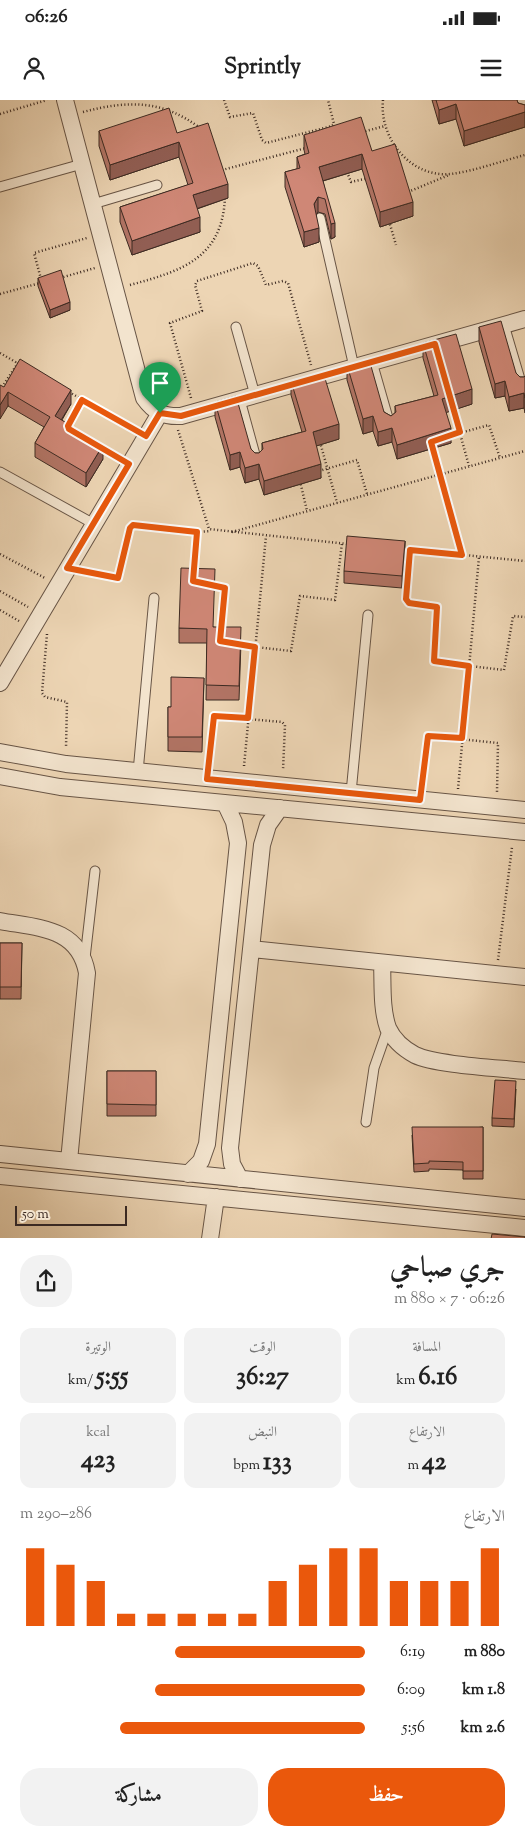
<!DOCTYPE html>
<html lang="ar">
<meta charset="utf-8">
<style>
:root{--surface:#fff;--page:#f2f2f2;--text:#222;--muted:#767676;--accent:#ea580c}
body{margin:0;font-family:"Sorts Mill Goudy",Amiri,serif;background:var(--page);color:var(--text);direction:rtl;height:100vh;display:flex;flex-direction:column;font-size:19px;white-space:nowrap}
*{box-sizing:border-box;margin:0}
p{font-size:16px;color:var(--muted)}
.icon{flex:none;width:28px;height:28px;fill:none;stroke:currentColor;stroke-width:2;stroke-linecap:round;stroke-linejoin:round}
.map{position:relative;height:1138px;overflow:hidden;direction:ltr}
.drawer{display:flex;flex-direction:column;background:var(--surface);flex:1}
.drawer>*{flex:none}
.scale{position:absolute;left:15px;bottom:12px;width:112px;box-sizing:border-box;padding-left:5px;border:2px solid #3c2a22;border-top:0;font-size:14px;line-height:18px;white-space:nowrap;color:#3c2a22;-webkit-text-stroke:4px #f3e4ce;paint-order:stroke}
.pin{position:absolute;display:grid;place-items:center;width:42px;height:42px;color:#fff;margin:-51px -21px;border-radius:50% 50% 50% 0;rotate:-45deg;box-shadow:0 0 5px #0007}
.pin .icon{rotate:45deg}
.round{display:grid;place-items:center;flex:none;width:52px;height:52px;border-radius:20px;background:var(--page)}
.headline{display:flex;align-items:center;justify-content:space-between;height:85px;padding:0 20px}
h1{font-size:28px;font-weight:800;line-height:38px}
.metrics{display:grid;grid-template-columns:repeat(3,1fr);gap:8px;height:85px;padding:5px 20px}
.metrics div{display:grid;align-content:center;border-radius:12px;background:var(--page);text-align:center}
.metrics b{font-size:25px;font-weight:800}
.metrics small{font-size:14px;font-weight:400}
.metrics p{font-size:14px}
.chart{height:140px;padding:10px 20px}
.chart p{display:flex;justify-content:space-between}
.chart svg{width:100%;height:90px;margin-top:5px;stroke:var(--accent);stroke-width:6}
.cta{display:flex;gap:10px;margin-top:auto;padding:10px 20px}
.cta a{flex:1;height:58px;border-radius:20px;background:var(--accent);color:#fff;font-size:20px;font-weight:800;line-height:58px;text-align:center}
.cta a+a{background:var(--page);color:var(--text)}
ul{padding:0 20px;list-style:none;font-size:16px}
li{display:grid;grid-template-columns:80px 60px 1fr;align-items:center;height:38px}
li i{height:12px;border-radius:6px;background:var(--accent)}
.status{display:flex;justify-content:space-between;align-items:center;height:35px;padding:0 25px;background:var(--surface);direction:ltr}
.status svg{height:14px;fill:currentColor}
header{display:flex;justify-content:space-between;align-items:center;height:65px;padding:0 20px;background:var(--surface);font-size:22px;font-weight:800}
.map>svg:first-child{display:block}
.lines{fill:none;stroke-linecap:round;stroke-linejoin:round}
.lane-casing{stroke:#685546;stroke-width:11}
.street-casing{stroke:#685546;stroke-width:18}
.path{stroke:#3c2a22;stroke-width:2.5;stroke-dasharray:1 2.5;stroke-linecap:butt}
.lane{stroke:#f3e4ce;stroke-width:9}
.street{stroke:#f3e4ce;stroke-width:16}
.wall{fill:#b27465;stroke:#3c2a22}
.shaded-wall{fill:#915e53;stroke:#3c2a22}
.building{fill:#cf8776;stroke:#3c2a22}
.route-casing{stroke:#fff;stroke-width:10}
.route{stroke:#ea580c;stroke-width:6}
</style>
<div class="status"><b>06:26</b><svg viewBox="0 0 49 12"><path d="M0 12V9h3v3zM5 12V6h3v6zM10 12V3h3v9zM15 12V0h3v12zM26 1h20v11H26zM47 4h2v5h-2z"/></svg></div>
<header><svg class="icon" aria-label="menu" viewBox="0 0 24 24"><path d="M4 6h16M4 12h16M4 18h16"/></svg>Sprintly<svg class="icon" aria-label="person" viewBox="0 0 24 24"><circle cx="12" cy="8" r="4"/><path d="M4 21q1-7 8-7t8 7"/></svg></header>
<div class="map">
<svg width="525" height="1139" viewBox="0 0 525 1139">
<rect width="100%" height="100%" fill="#edd5b4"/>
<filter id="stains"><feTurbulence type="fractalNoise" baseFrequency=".004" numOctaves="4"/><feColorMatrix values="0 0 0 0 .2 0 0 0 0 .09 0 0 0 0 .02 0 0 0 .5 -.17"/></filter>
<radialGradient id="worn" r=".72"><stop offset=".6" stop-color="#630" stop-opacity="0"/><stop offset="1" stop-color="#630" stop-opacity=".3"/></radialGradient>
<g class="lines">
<defs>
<path id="lane" d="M0 87 82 64
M93 104 157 85
M320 118 354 267
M504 225 522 286
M236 227 255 295
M372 262 390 325
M240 300 257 362
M0 372 94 424
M138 672 154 498
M351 693 368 515
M85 858 95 771
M366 1022 374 968 388 928"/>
<path id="street" d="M65 0 144 298C154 312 164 317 181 316L525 219
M522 0 525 11
M0 583 160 313
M0 652 66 664 525 710
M0 676 60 687 525 732
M0 821C37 828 79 827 87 873L69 1061
M251 849 525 877
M382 863C383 883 381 908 388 928 393 939 404 949 415 955 436 965 499 968 525 971
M0 1054 525 1108
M188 1074 201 1061 207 1044 238 743 234 722 225 703
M0 1076 525 1128
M240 1079 232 1064 230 1048 262 745 268 725 280 708
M210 1139 216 1097"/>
</defs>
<!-- lane casing -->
<use href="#lane" class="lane-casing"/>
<!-- street casing -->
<use href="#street" class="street-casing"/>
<!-- path -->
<path class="path" d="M224 0 230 17 253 13 262 40 266 43 332 26 334 24 328 0
M383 0C379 38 410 78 451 74 475 71 501 61 525 55
M83 12C128 0 163 0 200 28
M0 14 47 0
M362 32 385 26
M222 70 306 48
M347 72 351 82 369 78
M408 92 449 75
M389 121 396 145
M60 178 95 168
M41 179 34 153 87 138
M130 185C181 171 222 159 225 98
M0 194 40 183
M0 253 19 264
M0 290 18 263
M69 292 134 329
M191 298 170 223 202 211 195 185 197 181 253 163 258 166 266 185 283 181 288 183 311 265
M453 308 469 366
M68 325 82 300
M178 330 209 429 348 444
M449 336 489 325 500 358
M320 342 337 403
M432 345 462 455
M100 348 117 357
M319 371 357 360 367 394
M300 381 307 411
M232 432 525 351
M403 449 525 461
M410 450 406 499 409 503 437 507 434 558 436 562 504 570 513 516 525 517
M0 454 45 478
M84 472 119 477 130 428 133 425 197 432 210 431
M193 472 197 432
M213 484 225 488 220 530
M0 491 28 507
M0 510 19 521
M47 534 42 593 45 597 67 602 66 648
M238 545 291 551 300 496 335 500 342 443
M209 662 214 616 282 622 285 625 283 670
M244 666 266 436
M422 686 427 638 430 636 498 643 497 692
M458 689 479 457
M498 860 512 747"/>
<!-- lane -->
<use href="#lane" class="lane"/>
<!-- street -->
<use href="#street" class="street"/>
</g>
<!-- wall -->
<path class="wall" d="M432 0H517L518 3 525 5V27L464 46 456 19 439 24Z
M99 31 177 33 228 98 197 109 200 132 132 155 120 122V107L188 85 179 57 110 80 99 46Z
M304 35 372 51 413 116 380 127 362 69 323 81 335 137 331 139 325 114 318 112 316 115 319 142 304 147 285 87V72L297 69V57L305 54 304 50Z
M38 178 70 210 50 218 38 186Z
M479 227 516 273 520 277H524L525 276V313L524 308 509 311 505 296 495 298 479 242Z
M423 243 472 304 446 312 451 343 397 359 392 342 378 346 373 331 363 334 347 280V265L384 312 391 316 395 313V306L434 296 423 258Z
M291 281 339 339 316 346 321 378 264 395 259 379 245 383 240 367 230 370 215 317V302L251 349 255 353H259L262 350V343L302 332 291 295Z
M4 287 71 304 62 320 103 359 86 387 35 357V343L44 327 8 306Z
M405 453 402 488 344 483V471Z
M214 527 241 542 239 600H206L207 543H179V528Z
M204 578 202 652 168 651V607H171Z
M0 843H22L21 899H0Z
M107 971H156V1016H107Z
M516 989 514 1027 492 1026V1018Z
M483 1027V1079H463V1070L429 1069V1071L414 1072 412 1035Z"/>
<!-- shaded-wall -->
<path class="shaded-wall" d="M456 4V19L439 24V10Z
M525 12V27L464 46V31Z
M179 42V57L110 80V65Z
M362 54V69L319 82V67Z
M228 84V98L193 110V95Z
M318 97V112L314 119V104Z
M413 102V116L380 127V112Z
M200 117V132L132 155V141Z
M335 123V137L331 139V124Z
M319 128V142L304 147V132Z
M70 202V210L50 218V210Z
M505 281V296L495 298V284Z
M472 289V304L442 314V299Z
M71 290V304L55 330V316Z
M8 292V306L0 319V305Z
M524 293V308L509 311V297Z
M373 316V331L363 334V319Z
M339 324V339L313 347V332Z
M392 328V342L378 346V332Z
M451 328V343L397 359V345Z
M103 345V359L86 387V373Z
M240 352V367L230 370V355Z
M259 364V379L245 383V368Z
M321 364V378L264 395V381Z
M405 441V453L402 488V476Z"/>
<!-- building -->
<path class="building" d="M436 0H517L518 3 525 5V12L464 31 456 4 439 10Z
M169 8 177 33 208 23 228 84 193 95 200 117 132 141 120 107 193 83 179 42 110 65 99 31Z
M361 17 372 51 395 44 413 102 380 112 362 54 319 67 335 123 331 124 325 99 318 97 314 104 319 128 304 132 285 72 300 68 297 57 309 53 304 35Z
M61 170 70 202 50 210 38 178Z
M501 221 516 273 520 277H524L525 276V298L524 293 509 297 505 281 495 284 479 227Z
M456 234 472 289 442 299 451 328 397 345 392 328 378 332 373 316 363 319 347 265 369 259 384 312 391 316 396 312 395 306 438 295 423 243Z
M20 259 71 290 55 316 103 345 86 373 35 343 50 317 8 292 0 305V285L4 287Z
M323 272 339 324 313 332 321 364 264 381 259 364 245 368 240 352 230 355 215 302 236 296 251 349 255 353H259L263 349 262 343 306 331 291 281Z
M347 436 405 441 402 476 344 471Z
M181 468 215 469 213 527H241L239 586 206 585 207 529 179 528Z
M171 577 204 578 202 637H168V607H171Z
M0 843H22L21 887H0Z
M107 971H156V1005L107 1004Z
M495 980 516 981 514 1019 492 1018Z
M412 1027H483V1071H463V1062L429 1061V1063L414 1064Z
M492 1134 525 1137V1139H491Z"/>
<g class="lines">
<defs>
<path id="route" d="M435 244 460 332 431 342 462 455 410 450 406 499 409 503 437 507 434 561 469 566 462 638 428 636 420 700 207 679 214 616 248 618 255 547 220 541 225 488 193 481 197 432 133 425 130 428 118 478 67 468 129 364 69 329 68 326 82 300 146 336 160 313 181 316Z"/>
</defs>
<!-- route casing -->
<use href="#route" class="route-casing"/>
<!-- route -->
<use href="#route" class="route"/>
</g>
<rect width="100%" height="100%" filter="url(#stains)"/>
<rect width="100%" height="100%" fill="url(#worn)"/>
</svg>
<div class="scale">50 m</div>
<div class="pin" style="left:160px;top:313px;background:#1e9e55"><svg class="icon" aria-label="arrive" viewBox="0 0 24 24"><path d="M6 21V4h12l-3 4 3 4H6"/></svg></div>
</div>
<section class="drawer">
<div class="headline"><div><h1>جري صباحي</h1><p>06:26 · 7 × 880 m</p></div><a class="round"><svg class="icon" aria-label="share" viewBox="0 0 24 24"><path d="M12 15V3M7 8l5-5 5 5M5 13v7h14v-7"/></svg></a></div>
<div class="metrics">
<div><p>المسافة</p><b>6.16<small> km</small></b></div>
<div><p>الوقت</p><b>36:27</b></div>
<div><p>الوتيرة</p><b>5:55<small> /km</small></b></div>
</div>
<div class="metrics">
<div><p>الارتفاع</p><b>42<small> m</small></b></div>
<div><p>النبض</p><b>133<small> bpm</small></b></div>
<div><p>kcal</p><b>423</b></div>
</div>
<div class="chart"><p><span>الارتفاع</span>286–290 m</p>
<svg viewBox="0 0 160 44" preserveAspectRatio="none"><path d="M5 44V6M15 44V14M25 44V22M35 44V38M45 44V38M55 44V38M65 44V38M75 44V38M85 44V22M95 44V14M105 44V6M115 44V6M125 44V22M135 44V22M145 44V22M155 44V6"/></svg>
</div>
<ul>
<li><b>880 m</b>6:19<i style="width:55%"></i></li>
<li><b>1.8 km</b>6:09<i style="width:61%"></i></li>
<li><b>2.6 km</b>5:56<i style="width:71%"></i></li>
</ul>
<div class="cta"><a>حفظ</a><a>مشاركة</a></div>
</section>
